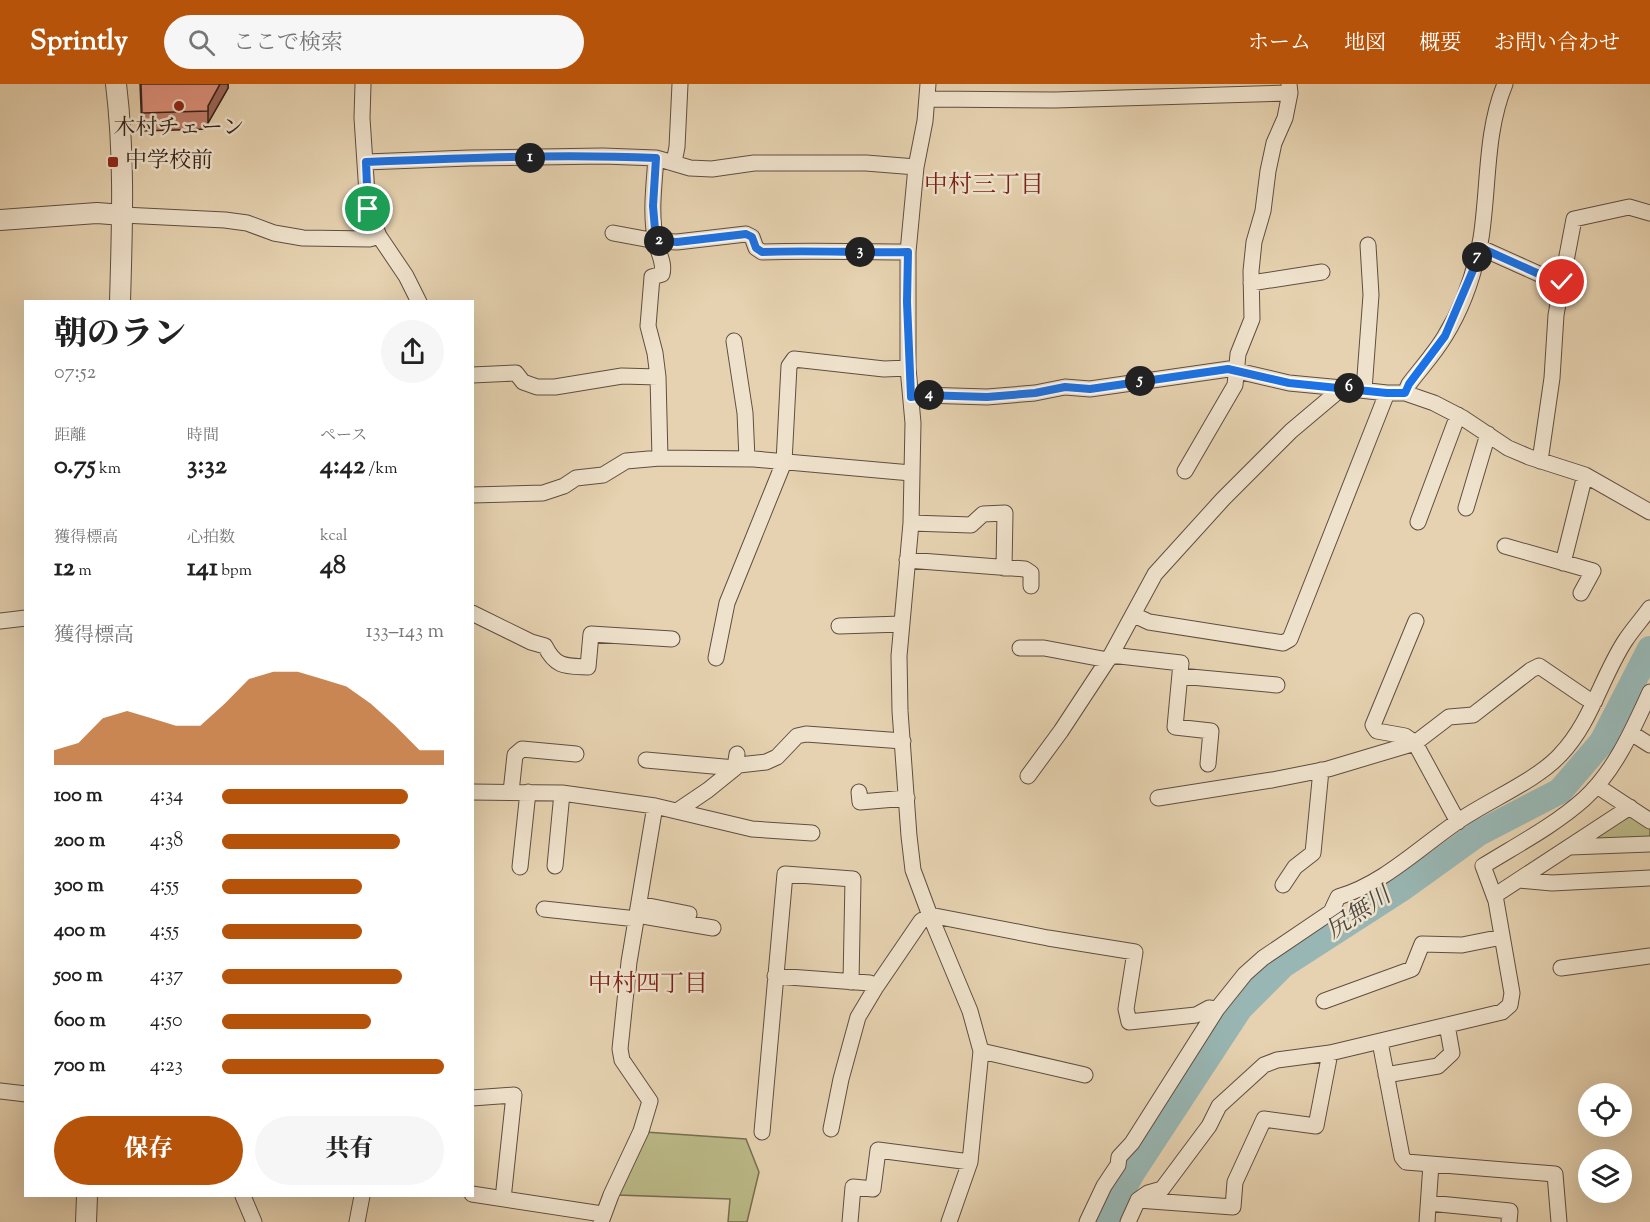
<!DOCTYPE html>
<html lang="ja">
<meta charset="utf-8">
<style>
:root{--surface:#fff;--page:#f6f6f6;--text:#222;--muted:#767676;--accent:#b45309}
body{margin:0;font-family:"Sorts Mill Goudy","Noto Serif JP",serif;background:var(--page);color:var(--text);height:100vh;display:flex;flex-direction:column;font-size:22px;white-space:nowrap}
*{box-sizing:border-box;margin:0}
p{font-size:20px;color:var(--muted)}
.icon{flex:none;width:33px;height:33px;fill:none;stroke:currentColor;stroke-width:2;stroke-linecap:round;stroke-linejoin:round}
.map{position:relative;flex:1;overflow:hidden}
.side{position:absolute;left:24px;top:216px;width:450px;height:897px;display:flex;flex-direction:column;background:var(--surface);border-radius:0px;box-shadow:0 6px 24px #0002}
.side>*{flex:none}
.fabs{position:absolute;left:1578px;top:999px;display:grid;gap:12px}
.fabs a{display:grid;place-items:center;width:54px;height:54px;border-radius:50%;background:var(--surface);box-shadow:0 6px 24px #0002;font-size:30px}
.pin{position:absolute;display:grid;place-items:center;width:51px;height:51px;color:#fff;margin:-26px;border:3px solid #fff;border-radius:50%;box-shadow:0 2px 6px #0007}
.km{position:absolute;width:30px;height:30px;margin:-15px;border-radius:50%;background:#222;color:#fff;font-size:16px;line-height:30px;text-align:center}
.round{display:grid;place-items:center;flex:none;width:63px;height:63px;border-radius:32px;background:var(--page)}
.head{display:flex;align-items:center;justify-content:space-between;height:102px;padding:0 30px}
h1{font-size:33px;font-weight:800;line-height:45px}
.metrics{display:grid;grid-template-columns:repeat(3,1fr);gap:9px;height:102px;padding:6px 30px}
.metrics div{display:grid;align-content:center}
.metrics b{font-size:26px;font-weight:800}
.metrics small{font-size:16px;font-weight:400}
.metrics p{font-size:16px}
.chart{height:168px;padding:12px 30px}
.chart p{display:flex;justify-content:space-between}
.chart svg{width:100%;height:108px;margin-top:6px;fill:var(--accent);opacity:.7}
.action{display:flex;gap:12px;margin-top:auto;padding:12px 30px}
.action a{flex:1;height:69px;border-radius:36px;background:var(--accent);color:#fff;font-size:24px;font-weight:800;line-height:69px;text-align:center}
.action a+a{background:var(--page);color:var(--text)}
ul{padding:0 30px;list-style:none;font-size:20px}
li{display:grid;grid-template-columns:96px 72px 1fr;align-items:center;height:45px}
li i{height:15px;border-radius:8px;background:var(--accent)}
header{display:flex;align-items:center;gap:36px;box-sizing:border-box;height:84px;padding:0 30px;background:var(--accent);color:#fff}
header strong{font-size:28px}
nav{display:flex;gap:33px;margin-inline-start:auto;font-size:21px}
.search{width:420px;height:54px;background:var(--page);display:flex;align-items:center;gap:15px;box-sizing:border-box;padding:0 21px;border-radius:33px;color:var(--muted);font-size:22px}
.map>svg:first-child{display:block}
.green{fill:#bbba87;stroke:#766e52;stroke-width:1.5}
.lines{fill:none;stroke-linecap:round;stroke-linejoin:round}
.river{stroke:#98b6b3;stroke-width:26}
.minor-casing{stroke:#5f4e41;stroke-width:17}
.tertiary-casing{stroke:#5f4e41;stroke-width:22}
.minor{stroke:#efe2cc;stroke-width:15}
.tertiary{stroke:#efe2cc;stroke-width:20}
.wall{fill:#c27e6c;stroke:#32221c;stroke-width:1.5}
.shaded-wall{fill:#9e6658;stroke:#32221c;stroke-width:1.5}
.building{fill:#e1927e;stroke:#32221c;stroke-width:1.5}
.route-casing{stroke:#fff;stroke-width:12}
.route{stroke:#1a73e8;stroke-width:8}
.poi-dot{fill:#8f2418;stroke:#efe2cc;stroke-width:2}
.labels{text-anchor:middle;dominant-baseline:central;stroke-width:5;stroke-linejoin:round;paint-order:stroke}
.poi-label{font-size:22px;fill:#32221c;stroke:#efe2cc}
.neighbourhood-label{font-size:24px;fill:#7a1f14;stroke:#efe2cc}
.water-label{font-size:24px;font-style:italic;fill:#4c4742;stroke:#efe2cc}
</style>
<header>
<strong>Sprintly</strong>
<div class="search"><svg class="icon" aria-label="search" viewBox="0 0 24 24"><circle cx="10" cy="10" r="6"/><path d="M15 15l6 6"/></svg>ここで検索</div>
<nav><a>ホーム</a><a>地図</a><a>概要</a><a>お問い合わせ</a></nav>
</header>
<div class="map">
<svg width="1650" height="1138" viewBox="0 0 1650 1138">
<rect width="100%" height="100%" fill="#e6d2b0"/>
<filter id="stains"><feTurbulence type="fractalNoise" baseFrequency=".00333" numOctaves="4"/><feColorMatrix values="0 0 0 0 .2 0 0 0 0 .09 0 0 0 0 .02 0 0 0 .5 -.17"/></filter>
<radialGradient id="worn" r=".72"><stop offset=".6" stop-color="#630" stop-opacity="0"/><stop offset="1" stop-color="#630" stop-opacity=".3"/></radialGradient>
<!-- green -->
<path class="green" d="M1632 731 1650 742V758L1596 760 1594 753Z
M645 1048 746 1055 759 1088 747 1138H728L730 1115 617 1111Z"/>
<g class="lines">
<!-- river -->
<path class="river" d="M1108 1138 1113 1123 1132 1089 1240 924 1283 881 1404 803 1479 749 1560 707 1602 658 1650 565"/>
<defs>
<path id="minor" d="M363 0 362 34 368 125 379 152 406 192 419 218
M928 0 925 37 916 83 908 168V284L913 339 911 439 899 572 900 627 909 752 913 786 929 829 970 927 981 967 970 1078 949 1138
M927 15 1055 16 1290 9
M656 74C654 102 650 131 656 158 658 169 665 179 662 190L652 193 648 242 655 269 658 293 660 374
M366 78 469 74 603 72 656 74 690 84 712 85 754 79H866L916 83
M674 78 677 63 680 0
M123 131 225 136 247 139 274 149 303 154 370 155 379 152
M613 149 656 157 677 158 746 150 752 153 756 164 762 168C811 166 859 168 908 168
M1479 163 1539 190 1562 198 1556 231 1552 294 1540 377
M1562 198 1574 135 1629 123 1650 129
M1251 199 1322 188
M734 257 745 329 747 375
M472 291 516 289 523 298 537 303H555L622 292 658 293
M1364 306 1371 211 1368 161
M1405 309 1409 300C1421 284 1435 269 1445 252 1463 223 1475 187 1481 154 1489 103 1485 48 1505 0
M911 313 922 311 987 313 1035 309 1065 303 1090 305 1229 285 1289 299 1342 304
M1185 387 1235 301 1238 270 1252 235 1251 187 1254 158 1263 127 1268 87 1274 59 1285 34 1290 9 1289 0
M472 411 543 409 564 402 576 394 603 391 626 377 660 374 754 375 911 389
M1466 424 1488 350
M1418 438 1458 331
M911 439 971 441 983 430 1005 429 1004 484
M1505 462 1593 487 1581 509
M907 476 1025 485 1031 489V502
M1563 479 1585 391
M472 529 531 558 545 562C556 584 566 582 588 583L591 550 672 555
M1134 531 1149 538 1283 559 1290 555 1387 309
M0 537 26 534
M1416 537 1373 641 1377 647 1405 652 1415 659 1458 738
M839 542 902 540
M1020 564H1044L1108 576
M1111 571 1181 579 1175 643 1211 647 1208 680
M716 574 727 519 784 378 789 282 794 275 884 285 908 284
M1180 592 1277 601
M1631 649 1650 661
M646 676 735 684 737 670
M1028 692 1061 647 1111 571 1155 490 1223 415 1291 347 1342 304 1387 309H1405L1434 319 1463 334 1508 364 1529 373 1585 391 1650 428
M1597 702 1650 737
M472 708 562 709 655 722 752 745 812 749
M511 708 515 671 522 665 576 670
M859 708 860 718 907 714
M1158 714 1272 696 1328 685 1415 659 1449 633 1473 631 1531 586 1539 582 1586 614 1595 617
M677 727 708 706 739 681 766 678 777 673 797 652 806 650 903 657
M1570 763 1650 760
M555 782 562 709
M520 783 528 708
M1519 796 1552 799 1650 794
M1283 801 1295 783 1313 769 1321 686
M1494 812 1630 723
M639 820 689 830
M544 825 637 835
M637 831 713 844
M1561 884 1650 872
M775 892 870 899 876 903
M1324 917 1412 885 1422 860 1462 861 1502 853
M1380 958 1402 1073 1406 1078 1431 1080
M981 967 1085 991
M1386 991 1438 982 1452 969 1447 941
M0 1007 26 1010
M472 1014 514 1011 503 1115
M831 1045 841 995 858 933 876 903 921 837 930 831 1048 854 1135 868 1126 925 1129 938 1196 931 1209 924 1217 925
M762 1048 785 790 853 795 851 898
M472 1110 602 1130
M243 1112 254 1138
M1138 1116 1233 1123 1235 1098 1264 1035 1316 1042 1330 969
M1429 1119 1510 1127 1509 1138
M357 1138 362 1112
M601 1138 611 1111 641 1047 650 1017 622 976 620 965 629 878 655 722
M850 1138 853 1103 873 1105 878 1066 970 1078
M1087 1138 1104 1102 1118 1081 1119 1073 1132 1059 1217 925 1245 890 1263 874 1331 828 1338 813C1383 800 1419 764 1457 738 1487 717 1536 697 1560 671 1591 639 1601 594 1625 557 1632 546 1642 535 1650 524
M1128 1138 1138 1116 1148 1109 1162 1105 1209 1042 1219 1022 1264 981 1277 976 1330 969 1502 928 1510 921 1512 909 1496 817 1483 782C1517 761 1555 741 1584 715 1615 687 1633 645 1650 608
M1427 1138 1431 1080 1555 1090 1559 1138"/>
<path id="tertiary" d="M116 0C125 73 122 145 120 218
M0 136 97 129 123 131
M86 1138 87 1112"/>
</defs>
<!-- minor casing -->
<use href="#minor" class="minor-casing"/>
<!-- tertiary casing -->
<use href="#tertiary" class="tertiary-casing"/>
<!-- minor -->
<use href="#minor" class="minor"/>
<!-- tertiary -->
<use href="#tertiary" class="tertiary"/>
</g>
<!-- wall -->
<path class="wall" d="M140 0H228V4L208 39V45L142 47Z"/>
<!-- shaded-wall -->
<path class="shaded-wall" d="M220 0H228V4L208 39V22Z"/>
<!-- building -->
<path class="building" d="M141 0H220L208 22V27L142 29Z"/>
<g class="lines">
<defs>
<path id="route" d="M368 125 366 78C462 74 559 70 656 74L653 122 656 157 677 158 746 150 752 153 756 164 762 168C811 166 859 169 908 168L907 218 911 313 922 311 987 313 1035 309 1065 303 1090 305 1228 285 1289 299 1387 309H1405L1409 300 1445 252 1474 184 1479 163 1539 190 1562 198"/>
</defs>
<!-- route casing -->
<use href="#route" class="route-casing"/>
<!-- route -->
<use href="#route" class="route"/>
</g>
<!-- markers -->
<g class="poi-dot">
<circle cx="179" cy="22" r="6"/>
<rect x="107" y="72" width="12" height="12" rx="3"/>
</g>
<g class="labels">
<!-- poi labels -->
<g class="poi-label">
<text x="179" y="45">木村チェーン</text>
<text x="125" y="78" text-anchor="start">中学校前</text>
</g>
<!-- neighbourhood labels -->
<g class="neighbourhood-label">
<text x="984" y="102">中村三丁目</text>
<text x="648" y="901">中村四丁目</text>
</g>
<!-- water labels -->
<g class="water-label">
<text transform="translate(1359 830) rotate(-34)">尻無川</text>
</g>
</g>
<rect width="100%" height="100%" filter="url(#stains)"/>
<rect width="100%" height="100%" fill="url(#worn)"/>
</svg>
<div class="fabs">
<a><svg class="icon" aria-label="locate" viewBox="0 0 24 24"><circle cx="12" cy="12" r="6"/><path d="M12 2v4M12 18v4M2 12h4M18 12h4"/></svg></a>
<a><svg class="icon" aria-label="layers" viewBox="0 0 24 24"><path d="M12 4l9 5-9 5-9-5zM3 14l9 5 9-5"/></svg></a>
</div>
<div class="pin" style="left:368px;top:125px;background:#1e9e55"><svg class="icon" aria-label="arrive" viewBox="0 0 24 24"><path d="M6 21V4h12l-3 4 3 4H6"/></svg></div>
<div class="pin" style="left:1562px;top:198px;background:#d93025"><svg class="icon" aria-label="check" viewBox="0 0 24 24"><path d="M5 12l5 5 9-10"/></svg></div>
<b class="km" style="left:530px;top:74px">1</b>
<b class="km" style="left:659px;top:157px">2</b>
<b class="km" style="left:860px;top:168px">3</b>
<b class="km" style="left:929px;top:311px">4</b>
<b class="km" style="left:1140px;top:297px">5</b>
<b class="km" style="left:1349px;top:304px">6</b>
<b class="km" style="left:1477px;top:173px">7</b>
<section class="side">
<div class="head"><div><h1>朝のラン</h1><p>07:52</p></div><a class="round"><svg class="icon" aria-label="share" viewBox="0 0 24 24"><path d="M12 15V3M7 8l5-5 5 5M5 13v7h14v-7"/></svg></a></div>
<div class="metrics">
<div><p>距離</p><b>0.75<small> km</small></b></div>
<div><p>時間</p><b>3:32</b></div>
<div><p>ペース</p><b>4:42<small> /km</small></b></div>
</div>
<div class="metrics">
<div><p>獲得標高</p><b>12<small> m</small></b></div>
<div><p>心拍数</p><b>141<small> bpm</small></b></div>
<div><p>kcal</p><b>48</b></div>
</div>
<div class="chart"><p><span>獲得標高</span>133–143 m</p>
<svg viewBox="0 0 160 44" preserveAspectRatio="none"><path d="M0 44V38L10 35L20 25L30 22L40 25L50 28L60 28L70 19L80 9L90 6L100 6L110 9L120 12L130 19L140 28L150 38L160 38V44z"/></svg>
</div>
<ul>
<li><b>100 m</b>4:34<i style="width:84%"></i></li>
<li><b>200 m</b>4:38<i style="width:80%"></i></li>
<li><b>300 m</b>4:55<i style="width:63%"></i></li>
<li><b>400 m</b>4:55<i style="width:63%"></i></li>
<li><b>500 m</b>4:37<i style="width:81%"></i></li>
<li><b>600 m</b>4:50<i style="width:67%"></i></li>
<li><b>700 m</b>4:23<i style="width:100%"></i></li>
</ul>
<div class="action"><a>保存</a><a>共有</a></div>
</section>
</div>
